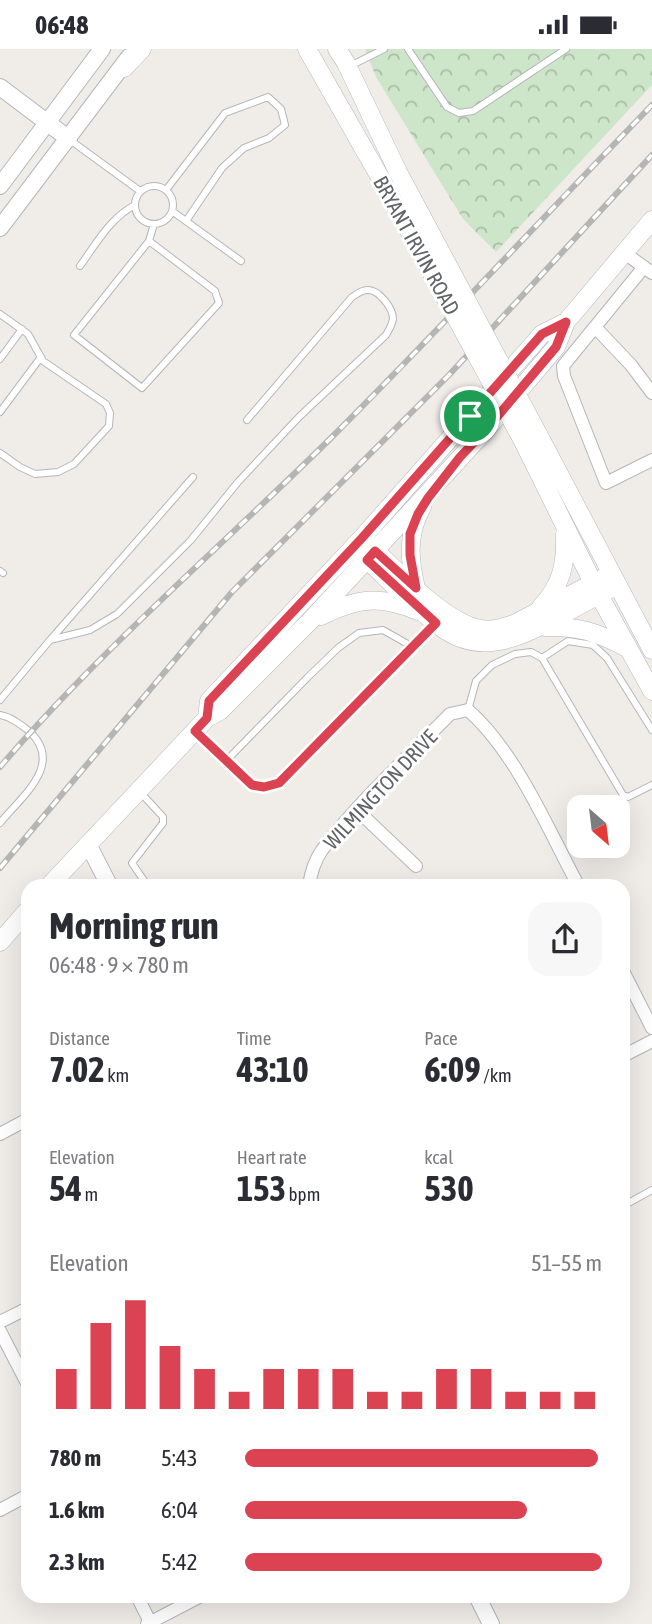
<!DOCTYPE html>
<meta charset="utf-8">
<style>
:root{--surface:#fff;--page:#f7f7f7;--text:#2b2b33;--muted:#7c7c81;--accent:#dc4352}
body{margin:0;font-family:"Asap Condensed",sans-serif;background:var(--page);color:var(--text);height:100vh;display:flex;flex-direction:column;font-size:26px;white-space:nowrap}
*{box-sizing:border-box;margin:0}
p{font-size:23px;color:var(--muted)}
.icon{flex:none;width:38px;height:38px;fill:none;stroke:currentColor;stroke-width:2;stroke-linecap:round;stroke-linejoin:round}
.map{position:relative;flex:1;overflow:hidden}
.drawer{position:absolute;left:21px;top:830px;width:609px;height:724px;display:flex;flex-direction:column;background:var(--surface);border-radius:21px;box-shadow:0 7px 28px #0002}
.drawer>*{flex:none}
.needle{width:46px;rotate:152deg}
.buttons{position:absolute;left:567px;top:746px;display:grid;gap:14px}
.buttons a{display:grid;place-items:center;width:63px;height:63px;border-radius:14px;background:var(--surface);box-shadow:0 7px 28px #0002;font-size:35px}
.pin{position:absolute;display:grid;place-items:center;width:60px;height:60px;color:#fff;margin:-30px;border:4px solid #fff;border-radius:50%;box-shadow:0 2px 7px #0007}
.round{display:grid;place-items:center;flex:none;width:74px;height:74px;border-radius:21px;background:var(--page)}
.head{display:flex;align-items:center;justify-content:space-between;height:119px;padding:0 28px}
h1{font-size:38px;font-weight:700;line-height:52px}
.stats{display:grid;grid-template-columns:repeat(3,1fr);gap:10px;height:119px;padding:7px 28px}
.stats div{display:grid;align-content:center}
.stats b{font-size:35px;font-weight:700}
.stats small{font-size:19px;font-weight:400}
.stats p{font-size:19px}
.chart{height:196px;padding:14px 28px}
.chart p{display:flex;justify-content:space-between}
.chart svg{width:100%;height:126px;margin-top:7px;stroke:var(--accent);stroke-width:6}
ul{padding:0 28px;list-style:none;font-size:23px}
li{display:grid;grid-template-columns:112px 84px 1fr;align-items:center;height:52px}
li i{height:18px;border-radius:9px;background:var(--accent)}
.status{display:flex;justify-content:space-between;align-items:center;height:49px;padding:0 35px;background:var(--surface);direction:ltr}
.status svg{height:19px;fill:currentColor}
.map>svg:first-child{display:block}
.forest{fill:url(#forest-crowns)}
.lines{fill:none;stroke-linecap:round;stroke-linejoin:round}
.service-casing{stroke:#b3b6b9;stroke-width:8}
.minor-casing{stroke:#b3b6b9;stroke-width:14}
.tertiary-casing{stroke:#b3b6b9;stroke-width:18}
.secondary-casing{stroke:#b5b8bb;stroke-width:19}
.service{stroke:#fff;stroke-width:6}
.minor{stroke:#fff;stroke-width:12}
.tertiary{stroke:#fff;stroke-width:16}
.secondary{stroke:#fff;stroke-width:18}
.rail-casing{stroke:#b4b5b5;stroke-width:6}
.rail{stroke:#fff;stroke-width:3.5;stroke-dasharray:10;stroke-linecap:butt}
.secondary-bridge-casing{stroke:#b5b8bb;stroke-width:19;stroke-linecap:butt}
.secondary-bridge{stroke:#fff;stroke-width:18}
.route-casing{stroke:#fff;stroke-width:14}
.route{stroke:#dc4352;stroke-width:9}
.labels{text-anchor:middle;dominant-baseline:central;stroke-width:6;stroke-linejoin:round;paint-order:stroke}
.street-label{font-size:21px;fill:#606467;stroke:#fff}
</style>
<div class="status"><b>06:48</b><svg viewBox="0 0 49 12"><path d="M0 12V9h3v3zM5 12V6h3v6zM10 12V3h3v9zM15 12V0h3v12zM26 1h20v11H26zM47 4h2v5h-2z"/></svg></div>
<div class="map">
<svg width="652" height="1575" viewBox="0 0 652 1575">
<defs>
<pattern id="forest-crowns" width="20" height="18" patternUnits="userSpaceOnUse" patternTransform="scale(1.75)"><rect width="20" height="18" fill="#cde5c8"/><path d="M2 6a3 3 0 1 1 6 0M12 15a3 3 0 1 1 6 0" fill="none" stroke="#aabda6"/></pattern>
</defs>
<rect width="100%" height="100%" fill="#f0ede9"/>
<!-- forest -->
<path class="forest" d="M365 0H652V36L496 203 463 170 376 28Z"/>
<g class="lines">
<defs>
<path id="service" d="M408 0 447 58 459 64 473 62 566 0
M350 17 384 0
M70 91 140 142
M135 156a19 19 0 1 1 38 0a19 19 0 1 1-38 0Z
M166 141 225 64 268 48 281 60 285 76 269 89 244 99 222 119 186 172
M172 162 241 212
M149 192 215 242 219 254 142 339 74 286 149 192 154 175
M80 217C96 195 110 169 135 156
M0 265 28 285 43 312 106 355 110 364 109 377 74 415 58 423 35 425 20 418 0 404
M0 310 22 280
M0 363 41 308
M0 522 3 524
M51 590 193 428
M542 609 568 592 593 596 607 609 652 681
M0 651 50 591 90 581 117 565 191 491 238 433 299 368 386 286C389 281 392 276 393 270 393 259 379 241 368 241 361 241 357 245 352 248L247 371
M468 661 476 632 492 616 515 605 531 603 542 609 623 746 628 748 652 736
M0 666C11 668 20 675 29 682 65 715 22 747 0 774
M196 683 252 736 264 739 279 734 435 575
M226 712 307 629 338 599 359 584 383 581 413 598
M141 744 163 768V774L132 814 147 836
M623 1157 652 1141"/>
<path id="minor" d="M626 205 652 224
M644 218 563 317 564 327 606 434 652 411
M595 278 631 316 652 344
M357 761 416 817
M309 836C311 824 315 811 322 801 359 752 407 709 450 665L468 661C516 703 548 780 578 836
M623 922 652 979
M623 1007 652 992
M0 1085 28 1070
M0 1273 28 1259
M0 1282 28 1336
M0 1461 28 1446
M137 1547 151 1575
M147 1575 201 1547"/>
<path id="tertiary" d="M0 38 69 90
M0 137 102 0
M0 179 129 8
M89 797 109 836
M477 1547 491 1575"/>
<path id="secondary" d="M307 0 381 130
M337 0 346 14 398 123
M124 19 142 0
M538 385 652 601
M524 394 599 546 652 642
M368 494C393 519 443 571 476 579 490 583 502 579 514 575L611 525
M359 503C386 528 412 557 442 579 481 607 518 589 556 569 576 558 597 547 617 536
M416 539C409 510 407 485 422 458
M541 558C562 536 566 514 565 485
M321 567C357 549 380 546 418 562
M545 578C579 577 597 583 627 599
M207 669 209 652 362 489 542 285 566 273
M50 836 207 669 220 662 310 572 485 382 556 298 566 273 652 171
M0 893 28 861"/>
</defs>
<!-- service casing -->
<use href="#service" class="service-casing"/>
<!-- minor casing -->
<use href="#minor" class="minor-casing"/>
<!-- tertiary casing -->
<use href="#tertiary" class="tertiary-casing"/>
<!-- secondary casing -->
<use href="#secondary" class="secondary-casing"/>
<!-- service -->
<use href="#service" class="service"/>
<!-- minor -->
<use href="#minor" class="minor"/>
<!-- tertiary -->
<use href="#tertiary" class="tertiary"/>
<!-- secondary -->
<use href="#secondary" class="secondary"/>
<defs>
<path id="rail" d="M0 718C102 599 222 497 333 387 441 279 545 166 652 56
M0 819 232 543 449 326 652 106"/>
</defs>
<!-- rail casing -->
<use href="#rail" class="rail-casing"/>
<!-- rail -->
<use href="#rail" class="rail"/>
<defs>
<path id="secondary-bridge" d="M398 123 538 385
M381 130 524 394"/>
</defs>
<!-- secondary-bridge casing -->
<use href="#secondary-bridge" class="secondary-bridge-casing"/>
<!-- secondary-bridge -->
<use href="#secondary-bridge" class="secondary-bridge"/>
</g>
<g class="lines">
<defs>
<path id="route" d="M566 273 556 298 485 382 460 408 428 449 418 465 410 485V506L416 539 375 502 367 511 436 574 279 734 264 738 252 736 195 682 207 669 209 652 362 489 542 285Z"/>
</defs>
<!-- route casing -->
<use href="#route" class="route-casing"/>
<!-- route -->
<use href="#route" class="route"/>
</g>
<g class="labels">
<!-- street labels -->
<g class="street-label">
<text transform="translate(417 196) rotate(61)">BRYANT IRVIN ROAD</text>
<text transform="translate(380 740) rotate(-47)">WILMINGTON DRIVE</text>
</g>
</g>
</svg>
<div class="buttons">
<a><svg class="needle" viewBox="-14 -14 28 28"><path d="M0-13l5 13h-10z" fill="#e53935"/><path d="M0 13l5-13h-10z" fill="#7c7c81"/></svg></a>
</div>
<div class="pin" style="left:470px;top:367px;background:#1e9e55"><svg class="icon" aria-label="arrive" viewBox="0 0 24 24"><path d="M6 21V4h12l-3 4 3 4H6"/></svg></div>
<section class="drawer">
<div class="head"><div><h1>Morning run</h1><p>06:48 · 9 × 780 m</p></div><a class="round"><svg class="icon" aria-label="share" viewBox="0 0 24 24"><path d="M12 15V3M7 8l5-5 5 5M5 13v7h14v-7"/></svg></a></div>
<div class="stats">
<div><p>Distance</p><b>7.02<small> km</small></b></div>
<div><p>Time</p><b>43:10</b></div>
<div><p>Pace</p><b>6:09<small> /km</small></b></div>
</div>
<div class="stats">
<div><p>Elevation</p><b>54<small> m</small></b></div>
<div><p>Heart rate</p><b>153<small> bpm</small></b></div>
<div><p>kcal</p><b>530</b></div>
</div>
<div class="chart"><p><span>Elevation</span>51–55 m</p>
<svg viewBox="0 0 160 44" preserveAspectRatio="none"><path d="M5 44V30M15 44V14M25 44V6M35 44V22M45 44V30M55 44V38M65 44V30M75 44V30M85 44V30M95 44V38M105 44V38M115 44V30M125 44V30M135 44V38M145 44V38M155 44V38"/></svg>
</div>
<ul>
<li><b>780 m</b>5:43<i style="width:99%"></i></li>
<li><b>1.6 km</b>6:04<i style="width:79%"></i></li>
<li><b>2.3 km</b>5:42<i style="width:100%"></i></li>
</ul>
</section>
</div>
